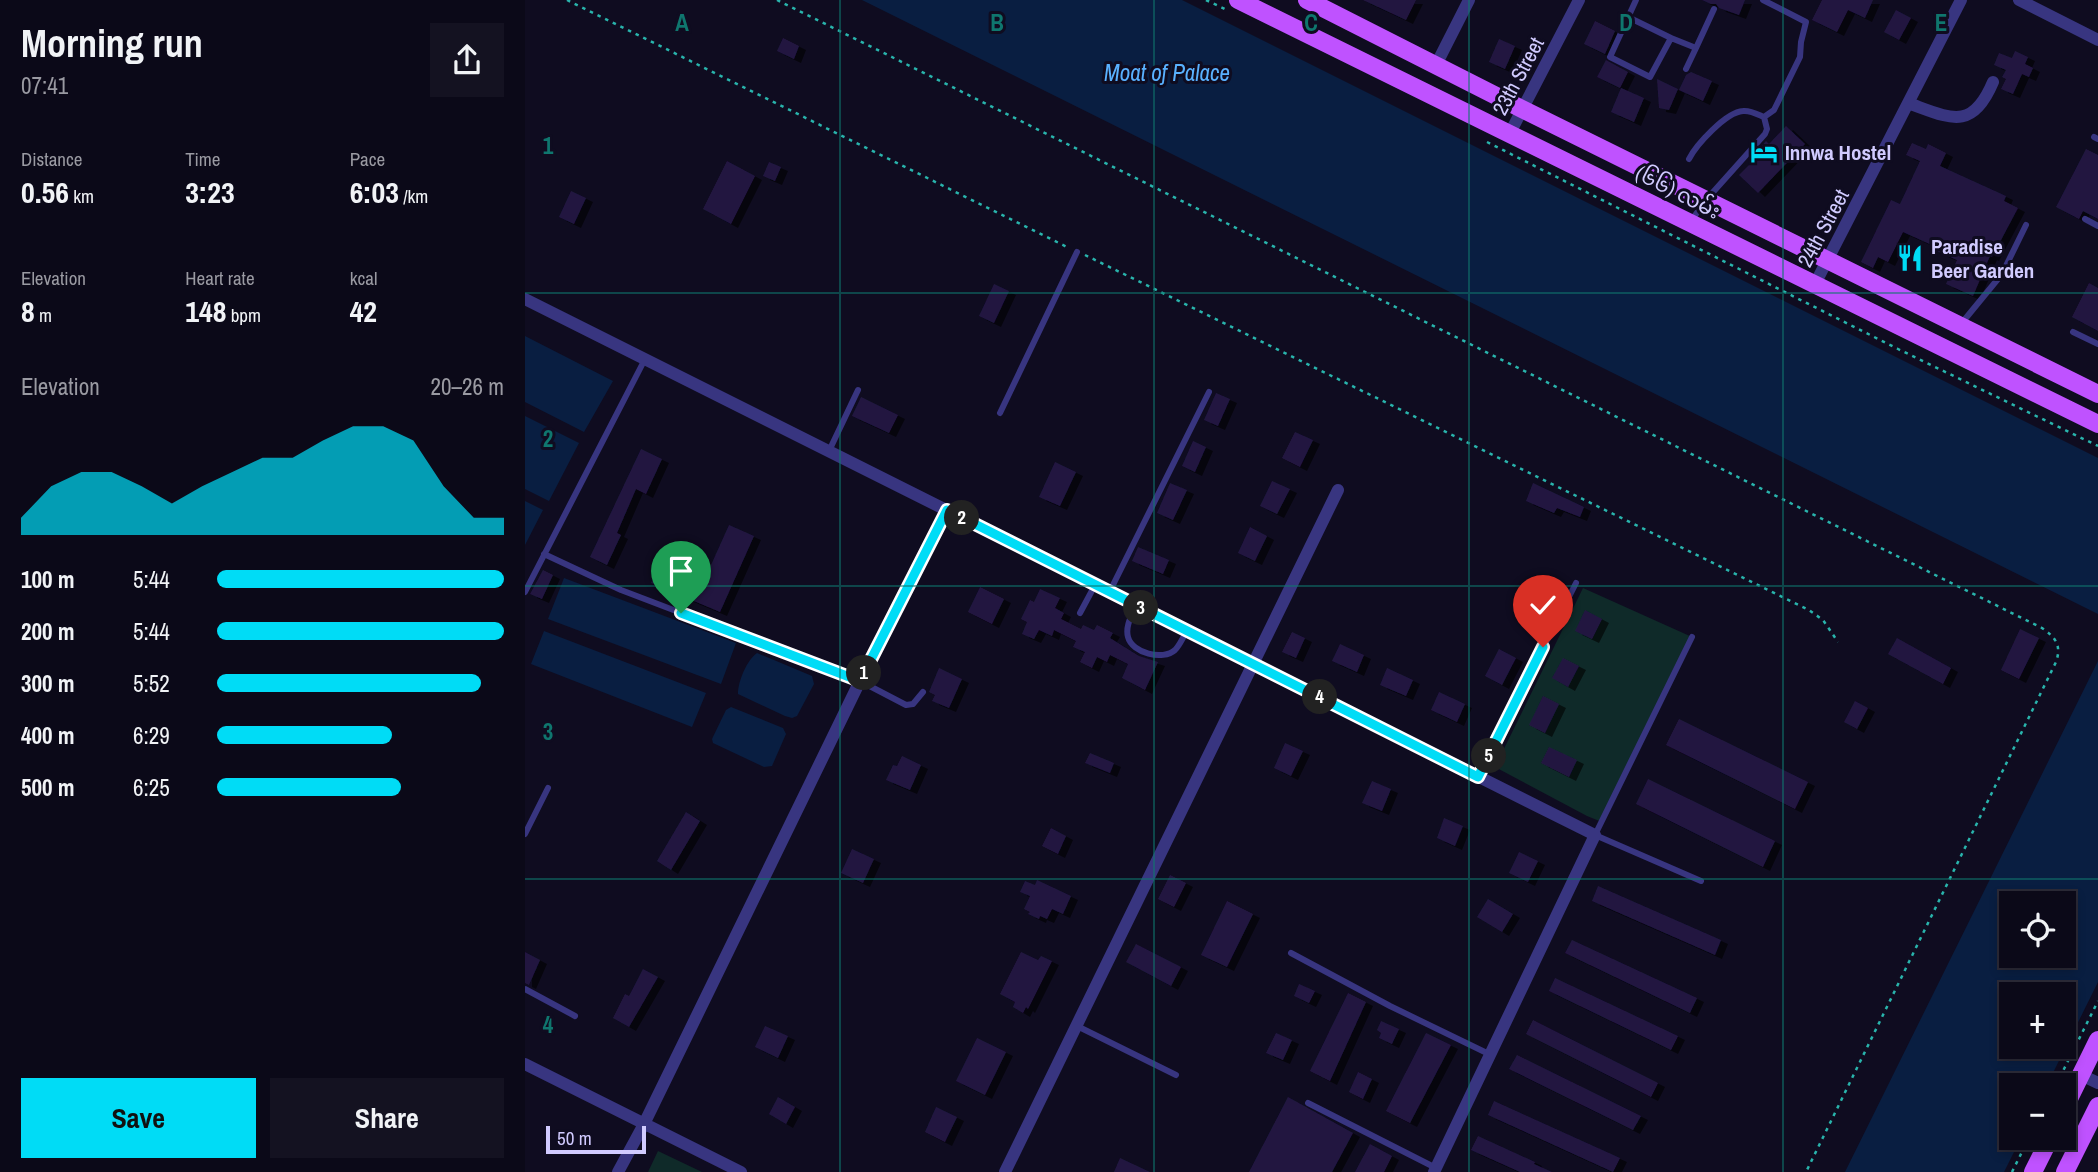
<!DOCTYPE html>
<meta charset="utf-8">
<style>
:root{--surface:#0b0918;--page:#141221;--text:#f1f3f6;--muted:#9a9aa2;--line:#2b2a37;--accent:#00dcf6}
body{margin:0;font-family:"Archivo Narrow","Noto Sans Myanmar",sans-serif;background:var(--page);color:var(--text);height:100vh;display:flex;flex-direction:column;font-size:26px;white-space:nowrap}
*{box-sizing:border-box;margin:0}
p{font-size:23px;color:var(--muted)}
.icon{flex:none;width:38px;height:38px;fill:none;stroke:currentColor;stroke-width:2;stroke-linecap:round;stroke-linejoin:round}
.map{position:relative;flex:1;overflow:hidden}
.details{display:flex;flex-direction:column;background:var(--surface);width:525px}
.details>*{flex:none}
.tools{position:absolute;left:1474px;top:891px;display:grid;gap:14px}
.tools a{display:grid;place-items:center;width:77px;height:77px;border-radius:0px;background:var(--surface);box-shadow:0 4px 10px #0003,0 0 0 2px var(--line);font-size:35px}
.scale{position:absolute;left:21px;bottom:18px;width:100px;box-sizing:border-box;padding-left:7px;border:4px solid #d1cbff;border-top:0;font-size:19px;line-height:24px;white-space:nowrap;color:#d1cbff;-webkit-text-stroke:5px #0f0c20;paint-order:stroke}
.pin{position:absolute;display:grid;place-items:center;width:60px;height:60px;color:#fff;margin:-72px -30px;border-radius:50% 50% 50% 0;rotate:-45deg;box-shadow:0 0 7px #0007}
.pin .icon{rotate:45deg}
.km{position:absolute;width:35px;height:35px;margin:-18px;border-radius:50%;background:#222;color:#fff;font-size:19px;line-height:35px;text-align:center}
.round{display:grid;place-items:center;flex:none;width:74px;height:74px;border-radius:0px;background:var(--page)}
.head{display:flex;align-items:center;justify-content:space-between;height:119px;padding:0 21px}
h1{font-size:38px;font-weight:800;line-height:52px}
.stats{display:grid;grid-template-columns:repeat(3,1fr);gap:10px;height:119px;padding:7px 21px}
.stats div{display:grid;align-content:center}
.stats b{font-size:30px;font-weight:800}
.stats small{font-size:19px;font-weight:400}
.stats p{font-size:19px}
.chart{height:196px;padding:14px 21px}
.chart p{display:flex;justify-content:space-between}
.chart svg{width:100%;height:126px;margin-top:7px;fill:var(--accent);opacity:.7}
.primary-button{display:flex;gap:14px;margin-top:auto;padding:14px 21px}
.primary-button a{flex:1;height:80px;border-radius:0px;background:var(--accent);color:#111;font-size:28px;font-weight:800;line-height:80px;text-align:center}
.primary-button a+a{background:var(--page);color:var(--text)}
ul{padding:0 21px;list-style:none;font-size:23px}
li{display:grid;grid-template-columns:112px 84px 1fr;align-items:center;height:52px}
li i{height:18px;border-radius:9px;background:var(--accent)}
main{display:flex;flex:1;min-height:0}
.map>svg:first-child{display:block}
.green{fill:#0f2a29}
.water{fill:#091e41;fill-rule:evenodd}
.building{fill:#201741;filter:url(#shadow)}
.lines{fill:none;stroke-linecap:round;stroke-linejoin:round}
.path{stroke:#29b4ac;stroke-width:2.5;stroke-dasharray:3.5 5;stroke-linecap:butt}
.lane{stroke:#383580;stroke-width:6}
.street{stroke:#383580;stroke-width:12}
.primary{stroke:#bf52ff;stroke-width:18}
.route-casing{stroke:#fff;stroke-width:14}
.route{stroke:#00dcf6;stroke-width:9}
.grid{fill:none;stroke:#0f766e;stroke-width:2;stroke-opacity:0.55}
.labels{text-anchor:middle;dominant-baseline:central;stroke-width:6;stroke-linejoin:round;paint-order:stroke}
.street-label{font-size:21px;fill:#d1cbff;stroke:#0f0c20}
.poi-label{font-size:21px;font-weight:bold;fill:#d1cbff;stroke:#0f0c20;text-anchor:start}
.water-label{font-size:23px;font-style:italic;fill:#59b1ff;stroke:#0f0c20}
.grid-label{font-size:23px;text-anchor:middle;font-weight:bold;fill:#0f766e;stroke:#0f0c20;stroke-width:6;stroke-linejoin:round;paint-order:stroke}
</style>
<main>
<section class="details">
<div class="head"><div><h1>Morning run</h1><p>07:41</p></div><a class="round"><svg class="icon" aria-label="share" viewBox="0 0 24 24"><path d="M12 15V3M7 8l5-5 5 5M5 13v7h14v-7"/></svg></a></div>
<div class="stats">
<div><p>Distance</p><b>0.56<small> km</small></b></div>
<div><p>Time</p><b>3:23</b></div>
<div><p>Pace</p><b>6:03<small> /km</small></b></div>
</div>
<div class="stats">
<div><p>Elevation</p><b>8<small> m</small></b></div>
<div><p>Heart rate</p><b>148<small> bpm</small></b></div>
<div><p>kcal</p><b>42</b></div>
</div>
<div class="chart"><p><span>Elevation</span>20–26 m</p>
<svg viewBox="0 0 160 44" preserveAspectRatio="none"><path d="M0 44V38L10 27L20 22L30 22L40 27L50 33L60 27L70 22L80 17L90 17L100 11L110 6L120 6L130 11L140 27L150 38L160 38V44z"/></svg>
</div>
<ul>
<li><b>100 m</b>5:44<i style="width:100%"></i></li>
<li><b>200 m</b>5:44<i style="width:100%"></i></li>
<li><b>300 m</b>5:52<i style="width:92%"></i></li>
<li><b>400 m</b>6:29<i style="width:61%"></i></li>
<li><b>500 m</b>6:25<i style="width:64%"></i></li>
</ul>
<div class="primary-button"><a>Save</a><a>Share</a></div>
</section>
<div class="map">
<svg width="1573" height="1172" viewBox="0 0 1573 1172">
<defs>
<filter id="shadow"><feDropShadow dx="7" dy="4" stdDeviation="0" flood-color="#0009"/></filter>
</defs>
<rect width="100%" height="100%" fill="#0f0c20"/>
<!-- green -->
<path class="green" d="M1058 588 1167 637 1077 822 1062 816 970 767Z
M133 1151 177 1172H123Z"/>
<!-- water -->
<path class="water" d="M337 0H657L1573 458V614Z
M0 336 88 381 59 432 0 402Z
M0 416 54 443 24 501 0 489Z
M0 501 18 510 0 545Z
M39 578 211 643 196 684 23 619Z
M19 631 181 693 167 727 6 664Z
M232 653 287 676 289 684 272 716 267 718 260 716 213 694C213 681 222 660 232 653Z
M1573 661V982L1522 1085H1486V1138H1496L1479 1172H1320ZM1486 903H1538V956H1486ZM1486 994H1538V1046H1486Z
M206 707 258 728 261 734 247 766 239 767 188 743 187 739 201 710Z"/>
<!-- building -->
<path class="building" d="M838 0H891L881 20Z
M1177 0H1220L1214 15 1194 8 1191 4H1186Z
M1297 0H1348L1340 18 1323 10 1312 32 1287 20Z
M1371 10 1386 18 1374 40 1359 32Z
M1070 21 1090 31 1080 54 1059 44Z
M258 38 274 46 269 59 252 51Z
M974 39 990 46 980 69 964 62Z
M1490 51 1503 57 1500 64 1508 68 1504 77 1497 74 1488 94 1476 89 1481 79 1477 77 1481 70 1469 65 1474 53 1487 58Z
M1081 60 1103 72 1095 88 1072 77Z
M1166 72 1187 81 1178 101 1154 90 1161 75Z
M1132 79 1153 89 1144 110 1134 108Z
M1096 88 1119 98 1109 122 1086 112Z
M1261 126 1280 144 1233 193 1214 175 1229 160 1227 157 1241 141 1244 144Z
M1387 143 1401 149 1403 144 1421 153 1415 166 1481 196 1479 201 1493 208 1467 257 1465 256 1448 296 1421 284 1432 260 1407 249 1409 246 1378 232 1363 262 1353 257 1348 268 1336 262 1366 200 1375 204 1395 161 1381 155Z
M1561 149 1573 155V219L1558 211 1554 219 1531 207Z
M202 161 230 176 206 224 178 209Z
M244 162 256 167 250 181 238 176Z
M46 191 61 198 49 224 34 217Z
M1564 283 1573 288V331L1547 317Z
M469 284 484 291 469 323 454 316Z
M691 393 705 399 693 426 679 420Z
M336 397 373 415 364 433 327 416Z
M770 432 788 440 775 467 757 458Z
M668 441 681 447 670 472 657 466Z
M116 449 137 459 121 494 111 489 92 533 96 535 82 565 65 557Z
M530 462 551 472 535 506 514 497Z
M747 481 765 489 752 514 735 506Z
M645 483 662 490 648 520 632 513Z
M1008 483 1059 507 1055 517 1032 508 1029 513 1001 501Z
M204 525 229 536 195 612 126 583 133 568 169 584 170 581 177 585Z
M725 527 742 536 730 561 713 553Z
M613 547 644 560 638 574 607 561Z
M18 570 28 575 17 599 5 594Z
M455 587 479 599 467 624 443 612Z
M515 589 535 598 530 608 539 613 536 619 556 629 558 625 569 630 572 625 588 633 585 638 614 656 633 662 620 690 597 678 603 664 585 655 582 662 572 657 567 668 555 662 560 652 548 647 551 641 529 630 527 636 514 630 509 639 497 634 502 622 496 619 505 600 509 602Z
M1060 610 1077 619 1067 639 1050 631Z
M1495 629 1514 638 1494 679 1476 670Z
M767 632 780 638 771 658 757 652Z
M1372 638 1426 668 1418 684 1363 654Z
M815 644 839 655 832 672 807 661Z
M974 649 991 658 977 685 960 676Z
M1038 658 1054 666 1043 687 1027 678Z
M414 668 437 679 424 708 407 701 410 695 404 692Z
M862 668 888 680 881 696 855 685Z
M914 692 940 704 932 722 906 710Z
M1018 696 1034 704 1020 733 1004 725Z
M1330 701 1343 708 1332 729 1319 722Z
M1154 719 1283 782 1270 809 1141 745Z
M760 743 778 751 766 776 749 768Z
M1024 747 1052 760 1044 777 1016 763Z
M565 753 589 763 585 773 560 763Z
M377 756 396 765 385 790 361 780 368 765 372 766Z
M1123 779 1250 841 1238 867 1111 804Z
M847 781 866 789 857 811 837 803Z
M161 812 175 821 146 870 132 861Z
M919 818 938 826 930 846 912 838Z
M526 828 541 836 533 854 517 846Z
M327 849 349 859 338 883 316 873Z
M994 852 1013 861 1003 882 984 873Z
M645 875 661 883 649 907 633 899Z
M512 880 546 896 538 914 527 909 522 919 515 916 514 919 503 914 505 912 499 909 505 896 495 892 500 881 510 885Z
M1073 886 1196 940 1190 955 1067 901Z
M963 899 988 914 977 932 952 917Z
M702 901 728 914 702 967 676 955Z
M1047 940 1172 998 1165 1013 1040 953Z
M611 944 656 967 646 986 601 962Z
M0 952 15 960 4 985 0 983Z
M496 952 513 960 516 956 527 961 503 1009 501 1007 498 1013 488 1007 490 1002 475 994Z
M118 969 133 977 104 1027 88 1018 100 994 104 996Z
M1030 978 1153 1036 1146 1050 1024 991Z
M774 984 790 991 784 1003 769 996Z
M823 993 841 1002 805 1081 785 1071Z
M1008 1020 1133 1083 1126 1097 1001 1034Z
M856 1021 874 1029 867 1044 854 1038 856 1033 852 1030Z
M240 1026 263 1036 253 1058 230 1047Z
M751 1033 767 1040 758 1060 741 1053Z
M901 1033 926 1045 885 1123 861 1111Z
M452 1038 481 1052 460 1095 431 1081Z
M992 1055 1116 1116 1108 1130 984 1069Z
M833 1072 847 1079 838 1099 824 1092Z
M253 1097 270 1107 261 1124 244 1114Z
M763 1097 828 1133 807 1172H724Z
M969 1101 1095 1158 1088 1172 963 1115Z
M411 1107 432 1117 420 1142 400 1132Z
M953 1136 1010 1162 1009 1164 1027 1172H995L946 1150Z
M845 1144 867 1156 859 1172H830Z
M595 1158 625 1172H589Z"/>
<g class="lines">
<!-- path -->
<path class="path" d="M42 0 544 248
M252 0 1517 628C1530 637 1537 645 1531 662L1281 1172
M681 0 700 9
M962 142 1373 349 1573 446
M560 255 1284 610 1298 620 1313 642
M1531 1085 1573 1001
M1487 1172 1504 1138"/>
<!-- lane -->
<path class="lane" d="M1238 0 1281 22 1276 42 1275 57 1249 110 1239 117
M1103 17 1146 38 1125 77 1085 57 1111 0
M1146 38 1171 48 1189 9
M1161 69 1171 48
M1569 137 1573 139
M1164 159C1171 145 1201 112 1218 111 1225 110 1232 114 1239 117L1242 129 1240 134 1181 200 1166 221
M1560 219 1573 226
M1436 324 1477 274 1501 225
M1548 332 1573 344
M475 413 552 252
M304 451 333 390
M19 554 96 590 335 681 381 705 388 704 398 692
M585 591 684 392
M0 592 120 359
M611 605C607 615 600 626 603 637 607 653 638 661 650 650 655 645 658 637 662 631
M555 613 570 585
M1167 637 1070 835 1176 881
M953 777 1051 583
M0 834 23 788
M766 953 865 1006 966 1055
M0 989 50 1016
M552 1026 651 1075
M783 1103 911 1168"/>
<!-- street -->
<path class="street" d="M1494 0 1573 40
M911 65 944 0
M1383 103C1425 118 1447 132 1468 82
M985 133 1054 0
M1289 286 1436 0
M0 299 1070 835 909 1172
M0 1064 216 1172
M1556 1075 1573 1083
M93 1172 119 1124 335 681 422 510
M480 1172 813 490"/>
<!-- primary -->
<path class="primary" d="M713 0C1000 141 1286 284 1573 424
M782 0 997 109 1573 394
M1538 1111 1573 1040
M1508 1172 1525 1138
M1540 1172 1573 1106"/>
</g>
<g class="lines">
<defs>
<path id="route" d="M156 613 335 681 422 510 953 777 1018 647"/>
</defs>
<!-- route casing -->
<use href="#route" class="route-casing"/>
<!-- route -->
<use href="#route" class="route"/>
</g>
<!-- grid -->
<path class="grid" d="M315 0V1172M629 0V1172M944 0V1172M1258 0V1172M0 293H1573M0 586H1573M0 879H1573"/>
<!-- icons -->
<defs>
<symbol id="hotel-bare" viewBox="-9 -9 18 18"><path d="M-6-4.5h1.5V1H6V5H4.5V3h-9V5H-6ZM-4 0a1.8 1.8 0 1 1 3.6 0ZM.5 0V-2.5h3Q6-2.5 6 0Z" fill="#00dcf6" stroke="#0f0c20" stroke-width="2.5" paint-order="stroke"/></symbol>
<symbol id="restaurant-bare" viewBox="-9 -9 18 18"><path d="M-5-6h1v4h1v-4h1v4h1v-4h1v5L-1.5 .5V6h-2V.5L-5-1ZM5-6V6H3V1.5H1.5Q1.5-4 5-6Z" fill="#00dcf6" stroke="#0f0c20" stroke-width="2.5" paint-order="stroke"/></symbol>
</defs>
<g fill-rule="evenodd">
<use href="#hotel-bare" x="1220" y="133" width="38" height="38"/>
<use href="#restaurant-bare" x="1366" y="239" width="38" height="38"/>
</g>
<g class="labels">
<!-- street labels -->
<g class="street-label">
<text transform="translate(993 76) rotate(-62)">23th Street</text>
<text transform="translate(1153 192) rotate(27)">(၆၆) လမ်း</text>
<text transform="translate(1298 228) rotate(-62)">24th Street</text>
</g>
<!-- poi labels -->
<g class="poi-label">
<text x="1260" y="152">Innwa Hostel</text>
<text x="1406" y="246">Paradise<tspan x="1406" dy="24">Beer Garden</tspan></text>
</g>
<!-- water labels -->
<g class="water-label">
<text x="642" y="72">Moat of Palace</text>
</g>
</g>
<g class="grid-label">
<text x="157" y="31">A</text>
<text x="472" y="31">B</text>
<text x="786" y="31">C</text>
<text x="1101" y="31">D</text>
<text x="1416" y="31">E</text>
<text x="23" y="154">1</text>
<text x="23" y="447">2</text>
<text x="23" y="740">3</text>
<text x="23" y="1033">4</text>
</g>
</svg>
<div class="tools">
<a><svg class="icon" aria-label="locate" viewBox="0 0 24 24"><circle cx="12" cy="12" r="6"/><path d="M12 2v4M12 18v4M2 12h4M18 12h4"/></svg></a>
<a>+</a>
<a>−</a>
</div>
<div class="scale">50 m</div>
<div class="pin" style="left:156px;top:613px;background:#1e9e55"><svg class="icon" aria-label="arrive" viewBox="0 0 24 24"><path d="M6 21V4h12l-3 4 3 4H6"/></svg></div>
<div class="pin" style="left:1018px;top:647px;background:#d93025"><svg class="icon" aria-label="check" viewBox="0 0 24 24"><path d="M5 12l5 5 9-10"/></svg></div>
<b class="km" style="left:339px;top:673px">1</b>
<b class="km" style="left:437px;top:518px">2</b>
<b class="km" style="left:616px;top:608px">3</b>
<b class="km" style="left:795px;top:697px">4</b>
<b class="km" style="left:964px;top:756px">5</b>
</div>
</main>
